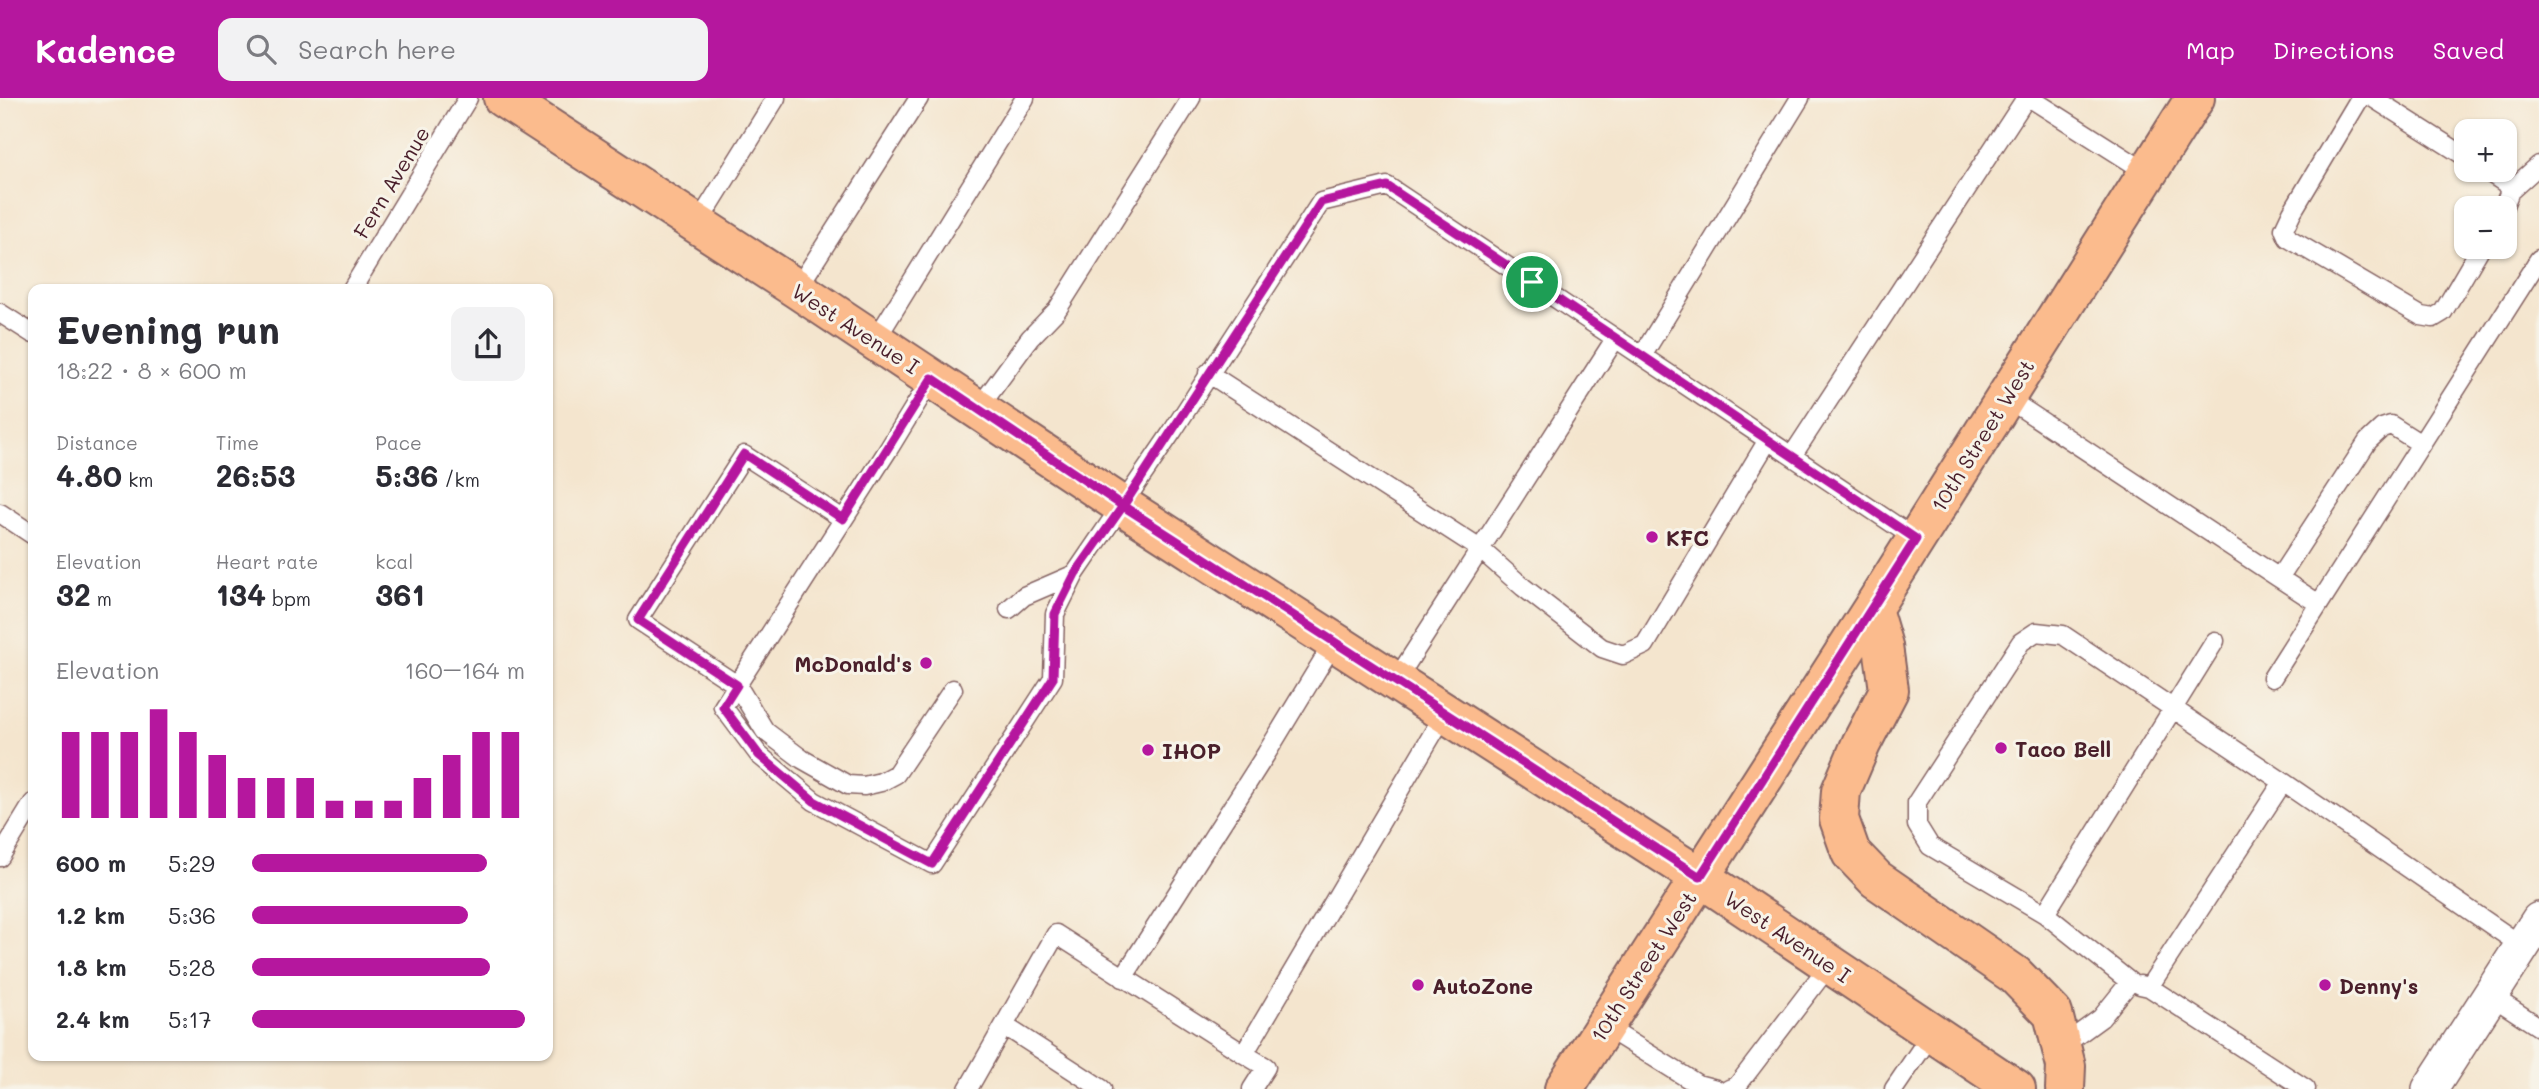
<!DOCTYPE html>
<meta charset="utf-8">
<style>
:root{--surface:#fff;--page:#f2f2f3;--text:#2b2b33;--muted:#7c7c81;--accent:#b5179e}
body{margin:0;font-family:Mali,sans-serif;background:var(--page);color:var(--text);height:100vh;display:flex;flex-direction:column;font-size:26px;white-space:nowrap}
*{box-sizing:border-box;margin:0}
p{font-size:23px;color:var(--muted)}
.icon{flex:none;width:38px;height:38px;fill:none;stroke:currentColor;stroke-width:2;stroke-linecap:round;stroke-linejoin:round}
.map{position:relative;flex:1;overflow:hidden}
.side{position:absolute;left:28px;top:186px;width:525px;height:777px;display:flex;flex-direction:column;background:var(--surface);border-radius:14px;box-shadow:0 2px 5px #0004}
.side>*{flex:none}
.controls{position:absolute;left:2454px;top:21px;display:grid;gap:14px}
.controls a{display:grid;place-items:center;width:63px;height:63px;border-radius:14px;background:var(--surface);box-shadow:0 2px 5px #0004;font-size:35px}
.pin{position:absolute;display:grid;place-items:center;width:60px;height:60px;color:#fff;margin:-30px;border:4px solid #fff;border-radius:50%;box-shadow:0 2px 7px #0007}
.round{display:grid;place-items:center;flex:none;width:74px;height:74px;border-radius:14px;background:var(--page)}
.summary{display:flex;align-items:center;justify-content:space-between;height:119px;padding:0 28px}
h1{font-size:38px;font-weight:700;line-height:52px}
.metrics{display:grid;grid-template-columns:repeat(3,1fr);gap:10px;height:119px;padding:7px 28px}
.metrics div{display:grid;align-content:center}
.metrics b{font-size:30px;font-weight:700}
.metrics small{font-size:19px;font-weight:400}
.metrics p{font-size:19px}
.chart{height:196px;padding:14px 28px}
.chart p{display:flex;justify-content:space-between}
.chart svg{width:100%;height:126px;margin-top:7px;stroke:var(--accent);stroke-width:6}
ul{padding:0 28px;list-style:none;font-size:23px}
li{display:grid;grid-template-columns:112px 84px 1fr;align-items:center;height:52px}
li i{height:18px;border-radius:9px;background:var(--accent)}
header{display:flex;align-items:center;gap:42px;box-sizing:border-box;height:98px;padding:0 35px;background:var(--accent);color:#fff}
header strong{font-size:33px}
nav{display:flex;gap:38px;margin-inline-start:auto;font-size:24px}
.search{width:490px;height:63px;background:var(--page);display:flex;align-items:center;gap:18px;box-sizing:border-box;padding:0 24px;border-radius:14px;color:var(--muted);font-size:26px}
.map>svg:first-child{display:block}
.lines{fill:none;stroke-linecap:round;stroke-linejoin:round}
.lane-casing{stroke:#866464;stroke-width:21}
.street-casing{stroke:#866464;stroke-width:38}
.primary-casing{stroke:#866464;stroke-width:42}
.lane{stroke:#fff;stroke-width:18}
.street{stroke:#fff;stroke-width:35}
.primary{stroke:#fbbb8d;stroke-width:38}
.route-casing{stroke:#fff;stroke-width:14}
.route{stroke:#b5179e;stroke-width:9}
.poi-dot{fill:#b5179e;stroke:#f7f3e8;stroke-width:2.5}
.labels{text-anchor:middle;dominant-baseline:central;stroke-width:6;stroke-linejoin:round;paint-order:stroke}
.street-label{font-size:21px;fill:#4a1f2b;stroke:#f7f3e8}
.poi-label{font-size:21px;font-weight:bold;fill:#4a1f2b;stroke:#f7f3e8;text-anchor:start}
</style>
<header>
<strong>Kadence</strong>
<div class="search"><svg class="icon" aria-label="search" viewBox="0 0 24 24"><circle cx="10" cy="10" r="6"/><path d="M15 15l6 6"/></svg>Search here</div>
<nav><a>Map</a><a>Directions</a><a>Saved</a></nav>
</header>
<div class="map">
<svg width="2539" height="991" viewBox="0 0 2539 991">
<rect width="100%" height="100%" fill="#f7f3e8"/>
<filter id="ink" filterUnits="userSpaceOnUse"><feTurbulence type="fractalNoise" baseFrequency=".0143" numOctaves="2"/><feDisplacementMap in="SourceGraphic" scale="14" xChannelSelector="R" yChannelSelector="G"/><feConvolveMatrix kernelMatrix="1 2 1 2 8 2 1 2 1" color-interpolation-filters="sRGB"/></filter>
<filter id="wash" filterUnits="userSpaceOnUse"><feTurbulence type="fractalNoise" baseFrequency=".00686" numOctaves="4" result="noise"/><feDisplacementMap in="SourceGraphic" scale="28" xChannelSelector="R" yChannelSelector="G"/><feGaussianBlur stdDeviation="1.57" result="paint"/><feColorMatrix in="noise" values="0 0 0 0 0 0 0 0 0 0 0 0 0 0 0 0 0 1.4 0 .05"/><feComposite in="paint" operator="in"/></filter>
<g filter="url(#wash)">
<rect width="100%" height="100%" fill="#f4e5ce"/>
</g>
<g filter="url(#ink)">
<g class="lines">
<defs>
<path id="lane" d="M2030 0 2148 75
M2360 0 2292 114 2284 131 2288 140 2421 218 2433 220 2443 214 2481 149
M2373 0 2466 59
M2485 72 2505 85 2510 93 2503 110
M2510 93 2539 67
M697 127 776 0
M352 191 468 0
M797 191 919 0
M0 215 33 236
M875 243 1025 0
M1642 258 1916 441
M1208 275 1480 451 1523 489 1602 550 1623 557 1645 547 1768 342
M932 280 888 352 723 609 759 657 814 703 932 766 1053 580 1055 516 1075 476 1172 334 1321 104 1387 88 1642 258 1800 0
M2005 299 2279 480
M978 311 1030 240 1057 212 1191 0
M1792 358 2026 0
M0 415 33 437
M843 421 744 357 638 522 737 587 765 633 802 661 848 687 864 688 881 684 896 676 953 591
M2319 506 2279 480 2368 343 2382 330 2391 327 2421 346
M1009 511 1024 498 1075 476
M2272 580 2539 161
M1395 584 1615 241
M0 759 33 705
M2045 816 1930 748 1917 727V704L2021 544 2036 534 2063 537 2283 684
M1123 880 1266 656 1334 544
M2140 887 2149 889 2306 991
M2149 889 2283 684 2522 848
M2490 897 2539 929
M1005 928 1102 991
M1604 928 1697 986 1716 991
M2061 949 2101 920 2130 884 2045 816 2215 543
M968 991 1056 836 1244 956
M1252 991 1266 969 1244 956 1445 615
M1729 991 1737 988 1830 866
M1894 991 1932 935"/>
<path id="street" d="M2430 991 2539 822"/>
<path id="primary" d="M503 0 797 191 1123 408 1700 779 2016 991
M1872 511 1883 548 1889 592 1861 646 1841 693 1839 721 1851 755 1876 781 2015 877 2053 916 2066 968 2065 991
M1564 991 1872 511 2195 0"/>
</defs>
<!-- lane casing -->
<use href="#lane" class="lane-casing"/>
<!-- street casing -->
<use href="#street" class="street-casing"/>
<!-- primary casing -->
<use href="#primary" class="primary-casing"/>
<!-- lane -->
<use href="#lane" class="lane"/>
<!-- street -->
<use href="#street" class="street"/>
<!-- primary -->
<use href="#primary" class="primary"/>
</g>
</g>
<g class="lines" filter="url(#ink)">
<defs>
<path id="route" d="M1532 184 1387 88 1321 104 1123 408 932 280 843 421 744 356 638 522 737 587 723 609 759 657 814 703 932 766 1053 580 1055 516 1075 476 1123 408 1700 779 1916 441 1532 184"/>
</defs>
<!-- route casing -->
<use href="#route" class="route-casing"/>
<!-- route -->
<use href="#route" class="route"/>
</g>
<!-- markers -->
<g class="poi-dot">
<circle cx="1652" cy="439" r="7"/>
<circle cx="926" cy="565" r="7"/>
<circle cx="2001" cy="650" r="7"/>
<circle cx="1148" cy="652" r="7"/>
<circle cx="1418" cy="887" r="7"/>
<circle cx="2325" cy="887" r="7"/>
</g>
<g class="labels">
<!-- street labels -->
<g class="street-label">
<text transform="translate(391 84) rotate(-59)">Fern Avenue</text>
<text transform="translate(856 230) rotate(33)">West Avenue I</text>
<text transform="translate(1982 337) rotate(-58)">10th Street West</text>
<text transform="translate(1788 838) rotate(34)">West Avenue I</text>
<text transform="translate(1643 868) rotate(-57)">10th Street West</text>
</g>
<!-- poi labels -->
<g class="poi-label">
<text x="1666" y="439">KFC</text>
<text x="912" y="565" text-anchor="end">McDonald's</text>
<text x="2015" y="650">Taco Bell</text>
<text x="1162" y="652">IHOP</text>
<text x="1432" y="887">AutoZone</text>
<text x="2339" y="887">Denny's</text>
</g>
</g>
</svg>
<div class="controls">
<a>+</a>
<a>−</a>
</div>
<div class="pin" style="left:1532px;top:184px;background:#1e9e55"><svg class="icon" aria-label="arrive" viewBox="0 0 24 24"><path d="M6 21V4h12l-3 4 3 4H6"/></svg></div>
<section class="side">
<div class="summary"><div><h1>Evening run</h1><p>18:22 · 8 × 600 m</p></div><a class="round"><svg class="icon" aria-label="share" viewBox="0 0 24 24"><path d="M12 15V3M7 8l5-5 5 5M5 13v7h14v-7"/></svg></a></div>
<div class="metrics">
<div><p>Distance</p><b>4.80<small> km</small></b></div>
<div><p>Time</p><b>26:53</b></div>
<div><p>Pace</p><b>5:36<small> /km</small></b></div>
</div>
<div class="metrics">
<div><p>Elevation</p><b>32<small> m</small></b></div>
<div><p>Heart rate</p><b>134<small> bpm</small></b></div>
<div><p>kcal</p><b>361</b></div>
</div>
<div class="chart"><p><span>Elevation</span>160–164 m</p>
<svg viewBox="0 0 160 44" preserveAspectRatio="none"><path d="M5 44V14M15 44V14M25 44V14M35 44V6M45 44V14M55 44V22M65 44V30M75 44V30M85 44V30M95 44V38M105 44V38M115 44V38M125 44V30M135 44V22M145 44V14M155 44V14"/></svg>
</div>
<ul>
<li><b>600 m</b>5:29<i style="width:86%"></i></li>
<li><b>1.2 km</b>5:36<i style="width:79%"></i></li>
<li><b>1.8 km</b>5:28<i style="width:87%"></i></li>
<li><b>2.4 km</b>5:17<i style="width:100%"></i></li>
</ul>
</section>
</div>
